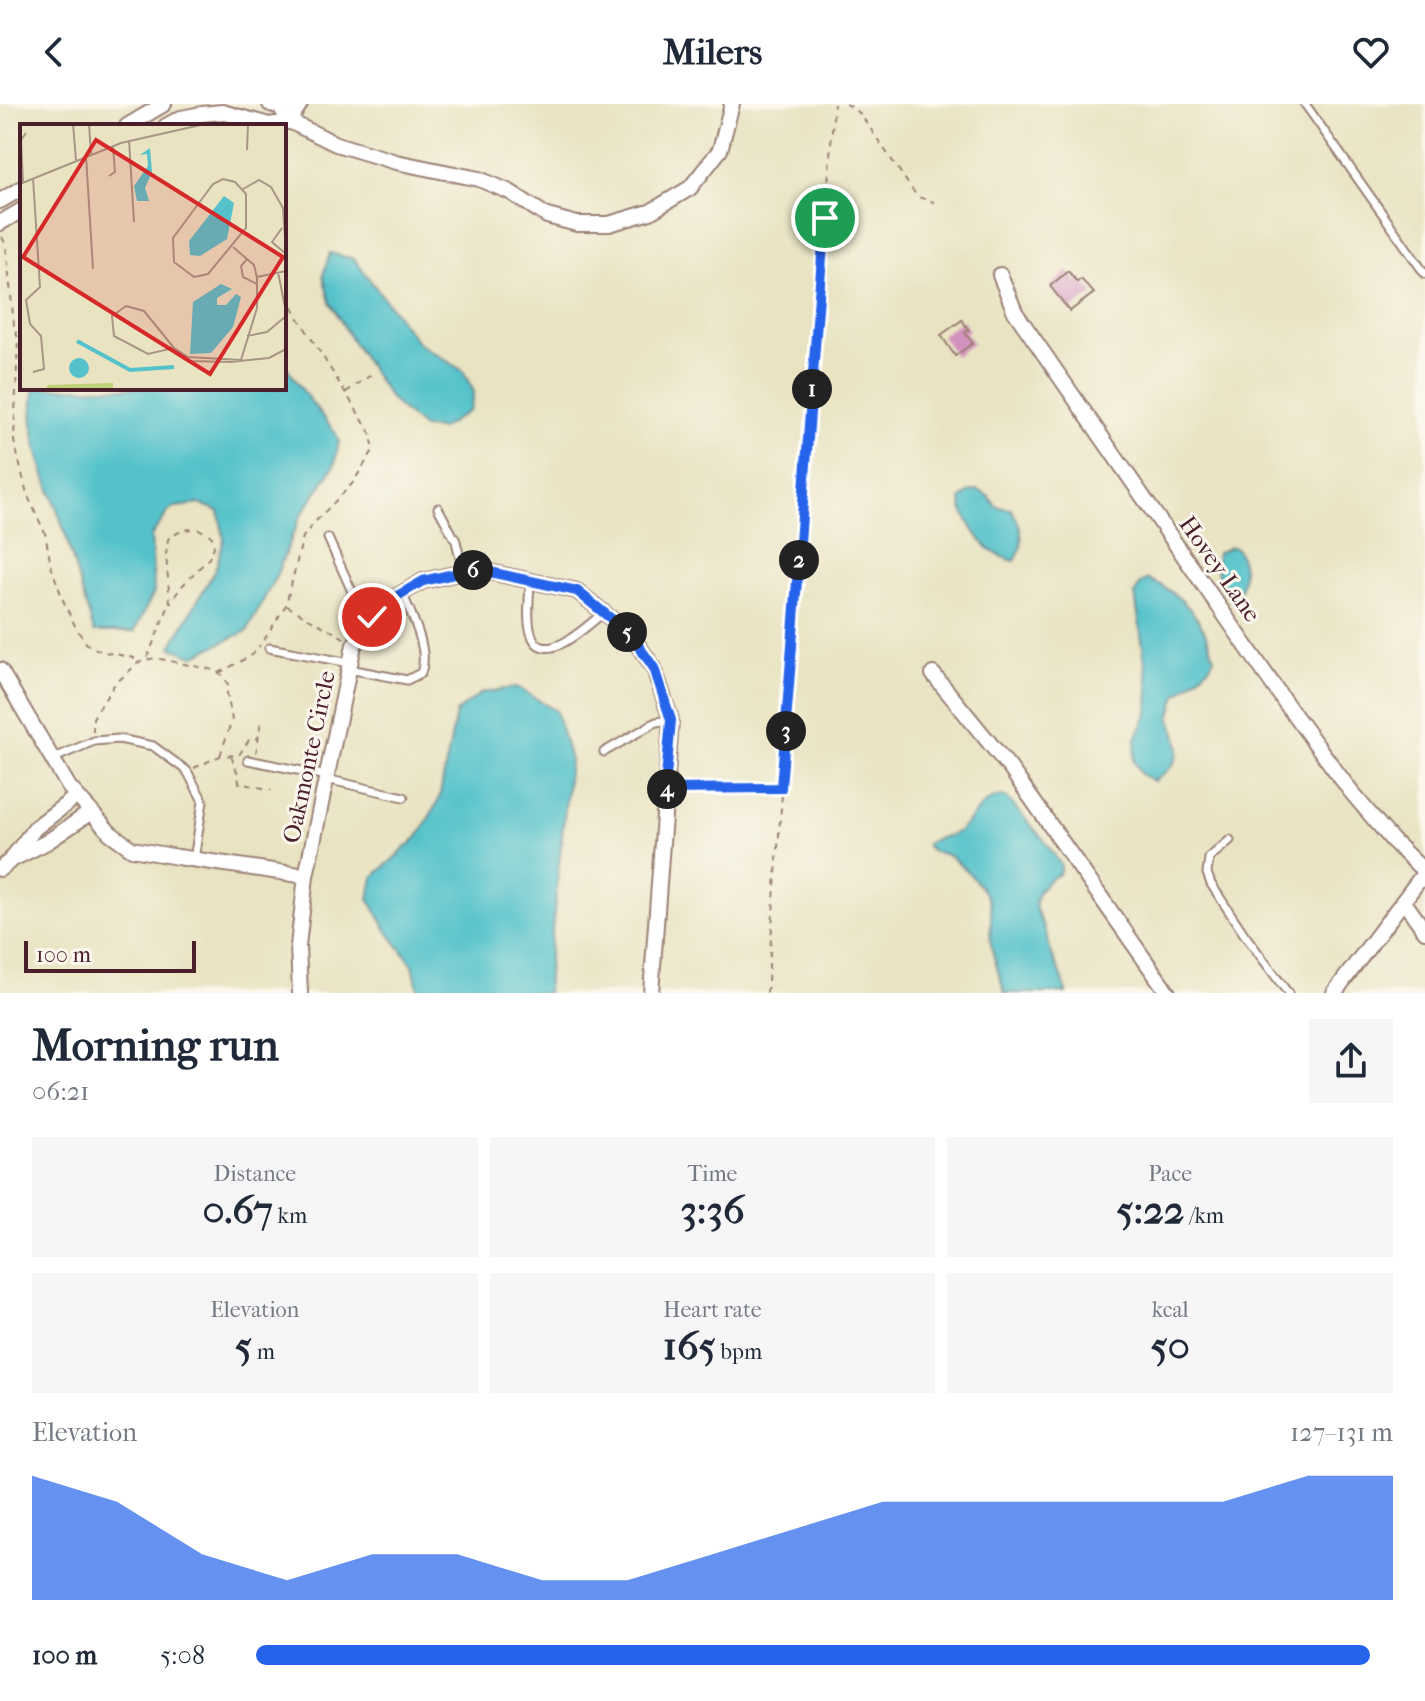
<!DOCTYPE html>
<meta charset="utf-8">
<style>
:root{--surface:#fff;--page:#f6f6f7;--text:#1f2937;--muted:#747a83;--accent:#2563eb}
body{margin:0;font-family:"IM FELL French Canon",serif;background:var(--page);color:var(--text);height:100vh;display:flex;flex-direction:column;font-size:30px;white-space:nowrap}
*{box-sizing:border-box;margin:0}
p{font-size:26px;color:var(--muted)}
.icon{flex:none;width:44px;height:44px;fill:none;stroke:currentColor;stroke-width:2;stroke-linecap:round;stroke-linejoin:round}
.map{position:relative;height:889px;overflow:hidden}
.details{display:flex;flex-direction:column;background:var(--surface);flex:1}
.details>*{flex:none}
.scale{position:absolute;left:24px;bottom:20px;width:172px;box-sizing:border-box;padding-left:8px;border:4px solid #4a1f2b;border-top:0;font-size:22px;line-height:28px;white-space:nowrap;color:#4a1f2b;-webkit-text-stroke:6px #fbf7ec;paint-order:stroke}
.pin{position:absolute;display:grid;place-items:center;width:68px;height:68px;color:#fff;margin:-34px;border:4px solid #fff;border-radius:50%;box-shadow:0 2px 8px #0007}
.km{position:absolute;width:40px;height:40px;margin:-20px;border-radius:50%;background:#222;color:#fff;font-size:22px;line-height:40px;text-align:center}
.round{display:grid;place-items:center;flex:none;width:84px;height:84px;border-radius:0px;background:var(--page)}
.summary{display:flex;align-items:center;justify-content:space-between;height:136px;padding:0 32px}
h1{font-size:44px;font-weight:800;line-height:60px}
.metrics{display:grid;grid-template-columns:repeat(3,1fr);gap:12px;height:136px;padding:8px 32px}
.metrics div{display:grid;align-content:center;border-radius:0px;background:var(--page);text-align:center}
.metrics b{font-size:40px;font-weight:800}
.metrics small{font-size:22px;font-weight:400}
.metrics p{font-size:22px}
.chart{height:224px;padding:16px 32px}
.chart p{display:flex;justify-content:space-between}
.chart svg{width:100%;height:144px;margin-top:8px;fill:var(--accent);opacity:.7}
ul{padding:0 32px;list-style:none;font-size:26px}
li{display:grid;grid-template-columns:128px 96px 1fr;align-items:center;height:60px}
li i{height:20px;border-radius:10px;background:var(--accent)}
header{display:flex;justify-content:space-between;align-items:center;height:104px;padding:0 32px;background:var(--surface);font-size:36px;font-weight:800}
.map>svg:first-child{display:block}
.water{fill:#55c2cb;stroke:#50707b;stroke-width:2}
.building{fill:#d392bd}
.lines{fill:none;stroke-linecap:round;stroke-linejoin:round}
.service-casing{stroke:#9a8176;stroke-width:11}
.minor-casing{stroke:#9a8176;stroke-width:18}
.path{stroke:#9a8176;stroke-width:2;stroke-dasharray:6 6;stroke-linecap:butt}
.service{stroke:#fff;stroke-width:7}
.minor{stroke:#fff;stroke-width:14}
.route-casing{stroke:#fff;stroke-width:16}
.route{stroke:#2563eb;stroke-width:10}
.labels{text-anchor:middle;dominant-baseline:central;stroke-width:6;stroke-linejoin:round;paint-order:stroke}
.street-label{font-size:24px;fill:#4a1f2b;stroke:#fbf7ec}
.inset-river{fill:none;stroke:#55c2cb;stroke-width:4}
.inset-road{fill:none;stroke:#a99586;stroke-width:2}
.view{fill:#d62828;fill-opacity:0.15;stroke:#d62828;stroke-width:4}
.inset-edge{fill:none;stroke:#4a1f2b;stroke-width:4}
</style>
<header><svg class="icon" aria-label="back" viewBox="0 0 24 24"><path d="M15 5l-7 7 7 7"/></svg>Milers<svg class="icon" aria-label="heart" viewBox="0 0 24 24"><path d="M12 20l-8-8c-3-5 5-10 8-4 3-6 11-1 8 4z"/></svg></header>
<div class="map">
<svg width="1425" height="889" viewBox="0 0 1425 889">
<rect width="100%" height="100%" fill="#fbf7ec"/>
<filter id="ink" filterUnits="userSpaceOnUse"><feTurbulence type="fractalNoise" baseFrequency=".0125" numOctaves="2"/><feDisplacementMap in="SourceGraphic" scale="16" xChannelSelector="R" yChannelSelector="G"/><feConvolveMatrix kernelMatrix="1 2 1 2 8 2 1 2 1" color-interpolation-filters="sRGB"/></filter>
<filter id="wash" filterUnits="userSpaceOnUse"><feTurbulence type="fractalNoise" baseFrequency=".006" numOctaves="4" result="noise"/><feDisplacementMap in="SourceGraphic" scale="32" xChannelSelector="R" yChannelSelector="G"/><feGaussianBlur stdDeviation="1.8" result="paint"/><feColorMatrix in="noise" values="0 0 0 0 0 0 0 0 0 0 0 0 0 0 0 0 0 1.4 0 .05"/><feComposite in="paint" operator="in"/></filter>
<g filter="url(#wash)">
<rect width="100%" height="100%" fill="#e9e3c2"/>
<!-- water -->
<path class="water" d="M330 149 354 155 418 239 463 267 474 288 470 306 441 325 423 324 392 297 351 235 330 198 323 171Z
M284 259 308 294 335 328 339 337 334 362 300 413 276 472 247 527 193 552 171 543 215 466 224 436 219 407 200 400 175 403 169 407 151 432 154 488 134 528H94C85 498 76 468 68 439 55 389 23 338 35 284H284Z
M978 386 988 392 997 403 1011 405C1022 421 1026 439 1015 457 993 452 981 440 970 420 965 412 961 405 961 396L969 388Z
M1230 443 1236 444C1247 464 1245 479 1234 499 1221 488 1214 466 1217 449Z
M1148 475C1183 490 1205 517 1214 554L1209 563 1177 591 1170 614C1183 645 1184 657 1154 677L1141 670 1134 657 1136 634 1148 610 1149 584 1135 490 1140 480Z
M517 583 556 607 570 656 549 854 547 889H419L413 861 388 828 369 795 373 773 418 733 439 696 456 609 481 589Z
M1002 692 1007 694 1044 736 1061 761 1059 770C1047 776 1032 789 1036 805 1038 813 1044 820 1046 829 1048 837 1049 845 1053 853 1058 865 1065 876 1066 889H1005C1000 873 994 857 991 840 988 824 996 806 986 791 979 780 964 762 952 754 943 746 932 752 926 740 936 731 950 735 961 725 974 713 983 694 1002 692Z"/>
<g id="blocks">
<!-- building -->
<path class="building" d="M1068 167 1077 178 1081 175 1094 189 1070 207 1050 182Z
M962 216 969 226 965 229 973 239 955 252 941 231Z"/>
</g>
</g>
<g filter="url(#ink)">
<use href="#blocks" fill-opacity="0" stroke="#9a8176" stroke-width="2"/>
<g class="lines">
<defs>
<path id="service" d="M1305 0 1425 170
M438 404 456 437 463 468
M328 434 358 501 372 513
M530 477C530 493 526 513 531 529 542 567 589 520 603 509
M269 544 350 559
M349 565 407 576 421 569C430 546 411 510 402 489
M604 648 656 618 671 616
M52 655 94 637 119 635 153 642 187 667 203 697 194 756
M248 656 327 672
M326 675 404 693
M1230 736 1209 754 1207 769 1211 780 1244 830 1288 889"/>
<path id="minor" d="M300 0 289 17 336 40 396 58 479 75 510 88 547 112 577 120H609L650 108 690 84 720 46 732 0
M127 22 164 0
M166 22 181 14 202 10 222 8 269 21 289 17 280 3 270 0
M0 97 22 84
M0 119 22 106
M1000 171 1015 208 1287 601 1352 689 1392 736 1425 768
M0 566 69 683 110 729 132 745 178 753 306 772
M933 570 1010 664 1168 889
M13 755 47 738 91 708
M0 765 10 757 35 724 77 692
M1404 798 1425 827
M300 889 298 842 306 772 354 541 380 502 423 477 476 465 577 487 630 530 654 564 671 616 651 889
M1334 889 1425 768"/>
</defs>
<!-- service casing -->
<use href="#service" class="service-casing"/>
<!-- minor casing -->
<use href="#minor" class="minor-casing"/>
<!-- path -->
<path class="path" d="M846 0 854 4 861 11 911 84 918 93 934 98
M2 133 6 141 14 221 18 235 14 337 27 390 45 429 51 462 63 496 76 524 87 540 100 547 134 554 139 558
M346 288 374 269
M287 502 344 534
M264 536 286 501 303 433 313 420 352 380 374 345 370 328 298 213 284 184
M147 554 170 499 166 450 168 435C183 424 197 420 212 433L214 443 209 454 182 482 170 499
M219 569 252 551 260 541
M93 628V614L114 581 139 558 155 554 214 566 224 572 228 581 227 589 232 616 220 652
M256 649 261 618
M231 652 238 670 239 679 272 686
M194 664 220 652 239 651 249 636 258 634
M679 686 780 684
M767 889 834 0"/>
<!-- service -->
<use href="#service" class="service"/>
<!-- minor -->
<use href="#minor" class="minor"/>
</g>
</g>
<g class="lines" filter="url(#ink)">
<defs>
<path id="route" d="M372 513 380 502 423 477 476 465 577 487 630 530 654 564 671 616 665 685 781 684 825 114"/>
</defs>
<!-- route casing -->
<use href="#route" class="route-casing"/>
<!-- route -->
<use href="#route" class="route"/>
</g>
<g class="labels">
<!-- street labels -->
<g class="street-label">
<text transform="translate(1220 465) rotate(55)">Hovey Lane</text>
<text transform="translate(309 653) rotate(-78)">Oakmonte Circle</text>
</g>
</g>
<!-- overview -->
<g transform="translate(20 20)">
<rect width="266" height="266" fill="#e9e3c2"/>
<path d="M93 259V266H25L28 261Z" fill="#bfd275"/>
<path d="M130 24 132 48 125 64 129 77H117L114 62 128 42 127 30 120 31ZM204 72 214 79 207 115 180 132 170 131 169 117ZM201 160 212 165 197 174V181H206L216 170 221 173 213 203 191 229 170 230 173 178ZM49 244a10 10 0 1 1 20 0a10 10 0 1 1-20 0Z" fill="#55c2cb"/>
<path class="inset-river" d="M57 217 110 246 154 243"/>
<path class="inset-road" d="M53 0 56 36M69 0 71 30M109 16 114 98M227 26 228 0M66 32 73 145M89 52 95 48 93 22M13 54 20 163 6 176 10 200 21 212 24 245 13 248M203 55 215 58 226 70V104L188 150 174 153 154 138 153 114 193 60ZM3 58 1 16 6 9M0 60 101 19 185 0M223 65 239 56 251 63 263 84 266 129M262 104 252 118 266 130M213 123 234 141 237 154V184L221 236M227 135 221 142 223 153 237 160M258 148 266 188M237 153 266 147M106 182 124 187 154 224 128 230 94 212 92 192ZM227 212 247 208 266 192M221 236 168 233 154 224 168 237 211 238 249 234 266 225"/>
<path class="view" d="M76 16 263 133 190 250 3 133Z"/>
<rect width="266" height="266" class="inset-edge"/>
</g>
</svg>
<div class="scale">100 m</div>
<div class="pin" style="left:825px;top:114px;background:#1e9e55"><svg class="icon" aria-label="arrive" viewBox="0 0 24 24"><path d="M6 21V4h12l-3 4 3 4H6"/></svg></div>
<div class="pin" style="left:372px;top:513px;background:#d93025"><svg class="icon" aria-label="check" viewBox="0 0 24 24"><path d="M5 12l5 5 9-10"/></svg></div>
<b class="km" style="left:812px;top:285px">1</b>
<b class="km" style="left:799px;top:456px">2</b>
<b class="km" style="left:786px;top:627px">3</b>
<b class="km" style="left:667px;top:685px">4</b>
<b class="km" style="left:627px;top:528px">5</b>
<b class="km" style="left:473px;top:466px">6</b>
</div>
<section class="details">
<div class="summary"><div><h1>Morning run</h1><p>06:21</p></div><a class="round"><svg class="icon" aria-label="share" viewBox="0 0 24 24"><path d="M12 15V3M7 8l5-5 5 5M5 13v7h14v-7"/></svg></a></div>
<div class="metrics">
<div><p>Distance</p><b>0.67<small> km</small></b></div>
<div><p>Time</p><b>3:36</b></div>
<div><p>Pace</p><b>5:22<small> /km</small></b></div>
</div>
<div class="metrics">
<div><p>Elevation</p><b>5<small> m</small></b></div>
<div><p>Heart rate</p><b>165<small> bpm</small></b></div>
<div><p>kcal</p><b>50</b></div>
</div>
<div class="chart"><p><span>Elevation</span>127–131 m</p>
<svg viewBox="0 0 160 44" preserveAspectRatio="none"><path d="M0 44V6L10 14L20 30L30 38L40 30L50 30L60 38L70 38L80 30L90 22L100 14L110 14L120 14L130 14L140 14L150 6L160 6V44z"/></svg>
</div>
<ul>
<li><b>100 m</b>5:08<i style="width:98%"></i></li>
</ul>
</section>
